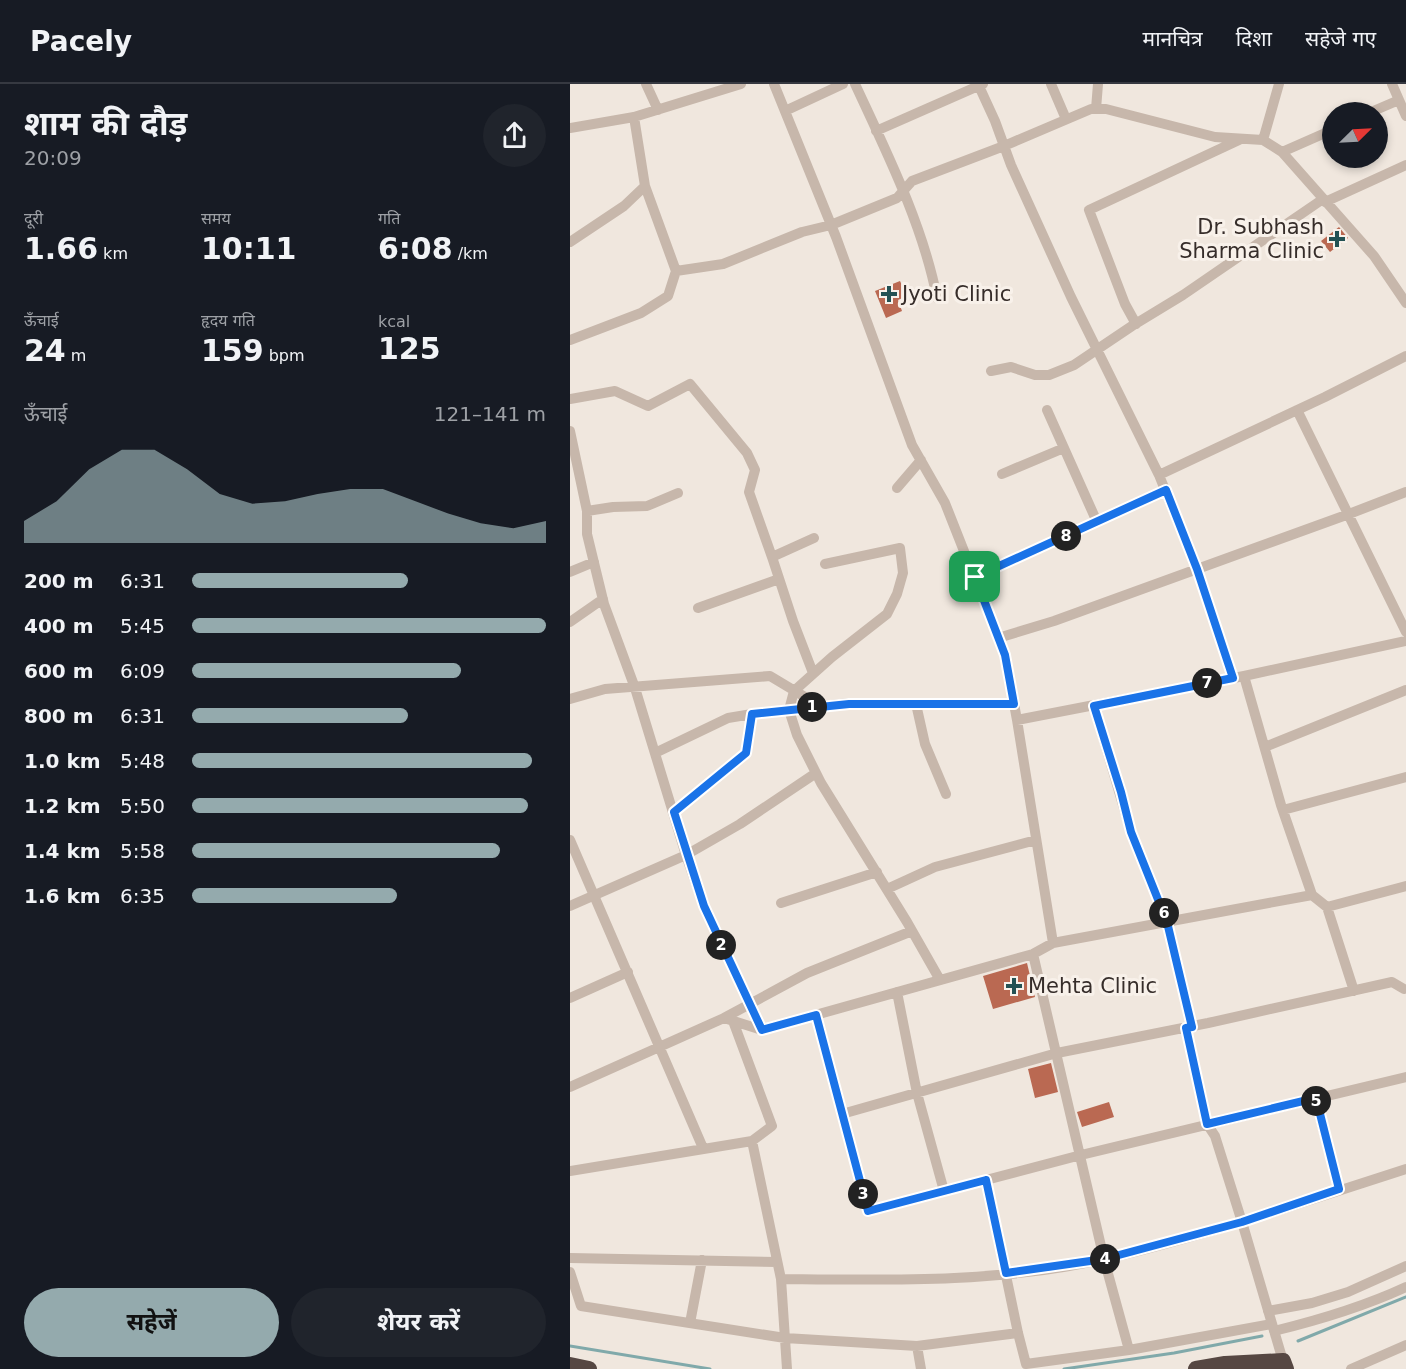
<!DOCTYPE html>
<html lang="hi">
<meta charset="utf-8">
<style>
:root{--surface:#171b24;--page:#20242c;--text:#f1f3f6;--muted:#9ea1a6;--line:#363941;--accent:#94aaad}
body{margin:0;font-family:"DejaVu Sans","Noto Sans Devanagari",sans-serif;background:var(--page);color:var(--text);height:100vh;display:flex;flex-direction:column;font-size:22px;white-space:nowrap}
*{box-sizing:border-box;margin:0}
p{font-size:20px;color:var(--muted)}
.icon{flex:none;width:33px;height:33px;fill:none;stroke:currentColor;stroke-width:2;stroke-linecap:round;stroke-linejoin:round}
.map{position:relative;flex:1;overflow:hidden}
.side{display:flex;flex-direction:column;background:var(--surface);width:570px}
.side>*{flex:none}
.needle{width:39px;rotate:66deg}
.tools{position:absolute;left:752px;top:18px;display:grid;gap:12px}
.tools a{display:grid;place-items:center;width:66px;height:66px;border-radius:50%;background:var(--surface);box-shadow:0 3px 9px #0003;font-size:30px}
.pin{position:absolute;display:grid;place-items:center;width:51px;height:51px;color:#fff;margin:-26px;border-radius:12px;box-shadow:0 3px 9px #0006}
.km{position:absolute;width:30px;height:30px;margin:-15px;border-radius:50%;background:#222;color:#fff;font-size:16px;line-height:30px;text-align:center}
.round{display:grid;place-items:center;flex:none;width:63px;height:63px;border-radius:32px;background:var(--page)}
.summary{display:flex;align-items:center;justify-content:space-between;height:102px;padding:0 24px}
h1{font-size:33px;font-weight:700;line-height:45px}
.figures{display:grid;grid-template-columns:repeat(3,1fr);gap:9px;height:102px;padding:6px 24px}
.figures div{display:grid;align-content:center}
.figures b{font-size:30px;font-weight:700}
.figures small{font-size:16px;font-weight:400}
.figures p{font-size:16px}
.chart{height:168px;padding:12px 24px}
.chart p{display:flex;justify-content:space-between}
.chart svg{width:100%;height:108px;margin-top:6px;fill:var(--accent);opacity:.7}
.cta{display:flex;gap:12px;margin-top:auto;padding:12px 24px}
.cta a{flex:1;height:69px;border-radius:36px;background:var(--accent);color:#111;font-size:24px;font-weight:700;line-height:69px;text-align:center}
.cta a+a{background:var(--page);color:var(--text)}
ul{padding:0 24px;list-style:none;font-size:20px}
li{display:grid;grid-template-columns:96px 72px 1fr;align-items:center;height:45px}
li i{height:15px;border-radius:8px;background:var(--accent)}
header{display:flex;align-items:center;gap:36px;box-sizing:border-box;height:84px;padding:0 30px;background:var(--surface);border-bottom:2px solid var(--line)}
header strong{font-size:28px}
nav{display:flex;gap:33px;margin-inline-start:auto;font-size:21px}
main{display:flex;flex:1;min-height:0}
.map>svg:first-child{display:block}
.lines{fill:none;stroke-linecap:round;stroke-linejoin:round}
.stream{stroke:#80a9aa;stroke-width:3}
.building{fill:#ba6952}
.minor{stroke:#c7b7ab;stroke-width:10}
.highway{stroke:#564742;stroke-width:16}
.route-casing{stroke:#fff;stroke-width:12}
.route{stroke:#1a73e8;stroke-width:8}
.poi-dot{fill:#235153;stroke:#f8f1ea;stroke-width:2}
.labels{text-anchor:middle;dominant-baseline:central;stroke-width:6;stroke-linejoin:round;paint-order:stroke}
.poi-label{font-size:21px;fill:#362d2a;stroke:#f8f1ea;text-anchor:start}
</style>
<header>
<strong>Pacely</strong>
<nav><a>मानचित्र</a><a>दिशा</a><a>सहेजे गए</a></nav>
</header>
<main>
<section class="side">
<div class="summary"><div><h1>शाम की दौड़</h1><p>20:09</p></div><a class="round"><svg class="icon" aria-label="share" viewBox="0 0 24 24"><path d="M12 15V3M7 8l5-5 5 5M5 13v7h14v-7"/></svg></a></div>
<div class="figures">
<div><p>दूरी</p><b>1.66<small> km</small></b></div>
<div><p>समय</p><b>10:11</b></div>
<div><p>गति</p><b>6:08<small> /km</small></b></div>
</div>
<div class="figures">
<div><p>ऊँचाई</p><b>24<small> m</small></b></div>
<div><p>हृदय गति</p><b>159<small> bpm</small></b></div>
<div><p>kcal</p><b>125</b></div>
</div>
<div class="chart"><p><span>ऊँचाई</span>121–141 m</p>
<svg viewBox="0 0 160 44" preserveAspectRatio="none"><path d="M0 44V35L10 27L20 14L30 6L40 6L50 14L60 24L70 28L80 27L90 24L100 22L110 22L120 27L130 32L140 36L150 38L160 35V44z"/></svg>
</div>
<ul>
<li><b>200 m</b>6:31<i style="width:61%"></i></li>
<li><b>400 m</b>5:45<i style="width:100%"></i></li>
<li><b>600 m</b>6:09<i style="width:76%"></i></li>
<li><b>800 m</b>6:31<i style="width:61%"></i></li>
<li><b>1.0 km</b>5:48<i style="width:96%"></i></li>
<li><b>1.2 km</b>5:50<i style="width:95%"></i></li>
<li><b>1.4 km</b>5:58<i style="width:87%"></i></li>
<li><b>1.6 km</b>6:35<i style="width:58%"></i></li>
</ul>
<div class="cta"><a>सहेजें</a><a>शेयर करें</a></div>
</section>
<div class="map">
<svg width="836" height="1285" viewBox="0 0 836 1285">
<rect width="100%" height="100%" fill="#f0e7de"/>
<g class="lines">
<!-- stream -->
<path class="stream" d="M728 1257 836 1213
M0 1262 140 1285
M494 1285 604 1269 692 1252"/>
</g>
<!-- building -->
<path class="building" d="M769 143 778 154 760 168 751 157Z
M330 197 337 212 328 216 332 227 316 234 305 207Z
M457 879 465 913 423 925 413 892Z
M481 979 488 1008 465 1014 458 985Z
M539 1018 544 1033 512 1043 507 1028Z"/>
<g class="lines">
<!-- minor -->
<path class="minor" d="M76 0 88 26
M204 0 266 153 342 361 375 419 435 571 447 636 483 859
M285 0C316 67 353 141 367 214
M408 0 425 37 441 81 501 213 589 391 627 485 663 594
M481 0 496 35
M822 0 836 32
M526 25 528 0
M215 27 273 0
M801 28 829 16
M0 44 64 33 171 0
M306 47 413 0
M693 56 709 0
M712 68 762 46
M755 118 836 81
M0 158 54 122 75 102 64 33
M106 187 153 180 232 148 261 141 327 114 342 97 434 62 521 25H536L645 53 693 56 712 68 804 172 836 219
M566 240 555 220 519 126 669 56
M0 256 71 229 98 212 106 187 75 102
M421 287 441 283 465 291H479L504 281 562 242 613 211 753 115
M0 315 45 307 78 322 120 300 177 369 185 386 179 408 202 473
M477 326 527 438
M727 326 836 548
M0 347 17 427
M432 390 494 364
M589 391 755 313 836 272
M327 404 351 376
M108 409 77 422 43 423 17 427V450L34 520 65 604 116 771 134 822 192 946
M255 480 330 464 333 489 327 510 317 530 262 573 224 607 219 626 227 651 251 699 337 838 370 896
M0 488 24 478
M405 493 596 406
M128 524 209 495
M0 538 33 515
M428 554 484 537 779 430 836 408
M243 589 223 537 202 473 244 454
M0 615 35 605 200 592 250 622
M346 620 355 660 376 710
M524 622 561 748 597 838 622 943
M447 636 674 592 836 557
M695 663 836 606
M85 669 158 634 182 630 279 619 444 620
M713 726 836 693
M104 728 176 669 182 630
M0 756 133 1064
M317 805 365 783 466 756
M742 811 757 823 784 907
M211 819 307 788
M0 822 116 771 170 740 246 689
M757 823 836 802
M463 870 534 1175 559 1266
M327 908 347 1009 374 1107
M0 914 58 888
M246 931 298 1127 511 1071 836 993
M154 934 237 889 342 847
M0 1003 154 934 192 946 463 870 483 859 742 811 711 721 674 592
M745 1014 769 1105
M272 1030 487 969 638 939 822 898 834 905
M182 1057 211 1195 217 1285
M0 1087 182 1057 202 1042 163 937
M416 1096 448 1249 456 1280 559 1266 702 1240
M0 1174 207 1178
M0 1188 11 1222 215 1254 347 1262 448 1249
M211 1195C317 1196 430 1199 535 1175 581 1165 627 1151 672 1138L645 1052 637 1040 616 944
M698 1227 742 1219 778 1208 836 1182
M120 1239 132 1176
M704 1247C749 1236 793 1223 836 1203
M347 1262 351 1285
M713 1277 672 1138 836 1085
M781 1285 836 1261"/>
<!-- highway -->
<path class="highway" d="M0 1281 19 1285
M626 1285 655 1280 713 1277 716 1285"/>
</g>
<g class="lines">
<defs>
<path id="route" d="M596 406 627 485 663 594 524 622 551 708 561 748 597 838 622 943 616 944 637 1040 746 1014 769 1105 672 1138 534 1175 436 1189 416 1096 298 1127 246 931 192 946 134 822 104 728 176 669 182 630 279 620H444L435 571 405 493Z"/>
</defs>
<!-- route casing -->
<use href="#route" class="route-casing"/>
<!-- route -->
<use href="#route" class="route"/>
</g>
<!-- markers -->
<g class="poi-dot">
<path d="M764 146h6v6h6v6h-6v6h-6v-6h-6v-6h6z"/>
<path d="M316 201h6v6h6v6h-6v6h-6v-6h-6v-6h6z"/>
<path d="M441 893h6v6h6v6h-6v6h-6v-6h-6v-6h6z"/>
</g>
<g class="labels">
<!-- poi labels -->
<g class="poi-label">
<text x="754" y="143" text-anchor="end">Dr. Subhash<tspan x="754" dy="24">Sharma Clinic</tspan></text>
<text x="332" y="210">Jyoti Clinic</text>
<text x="458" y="902">Mehta Clinic</text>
</g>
</g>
</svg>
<div class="tools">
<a><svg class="needle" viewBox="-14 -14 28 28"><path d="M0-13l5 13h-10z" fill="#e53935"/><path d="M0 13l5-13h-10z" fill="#9ea1a6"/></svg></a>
</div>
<div class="pin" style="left:405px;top:493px;background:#1e9e55"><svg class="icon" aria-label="arrive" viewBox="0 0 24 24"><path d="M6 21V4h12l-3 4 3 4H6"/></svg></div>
<b class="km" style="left:242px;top:623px">1</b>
<b class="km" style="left:151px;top:861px">2</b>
<b class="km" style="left:293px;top:1110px">3</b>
<b class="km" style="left:535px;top:1175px">4</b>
<b class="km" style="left:746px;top:1017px">5</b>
<b class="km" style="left:594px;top:829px">6</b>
<b class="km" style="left:637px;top:599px">7</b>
<b class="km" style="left:496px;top:452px">8</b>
</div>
</main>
